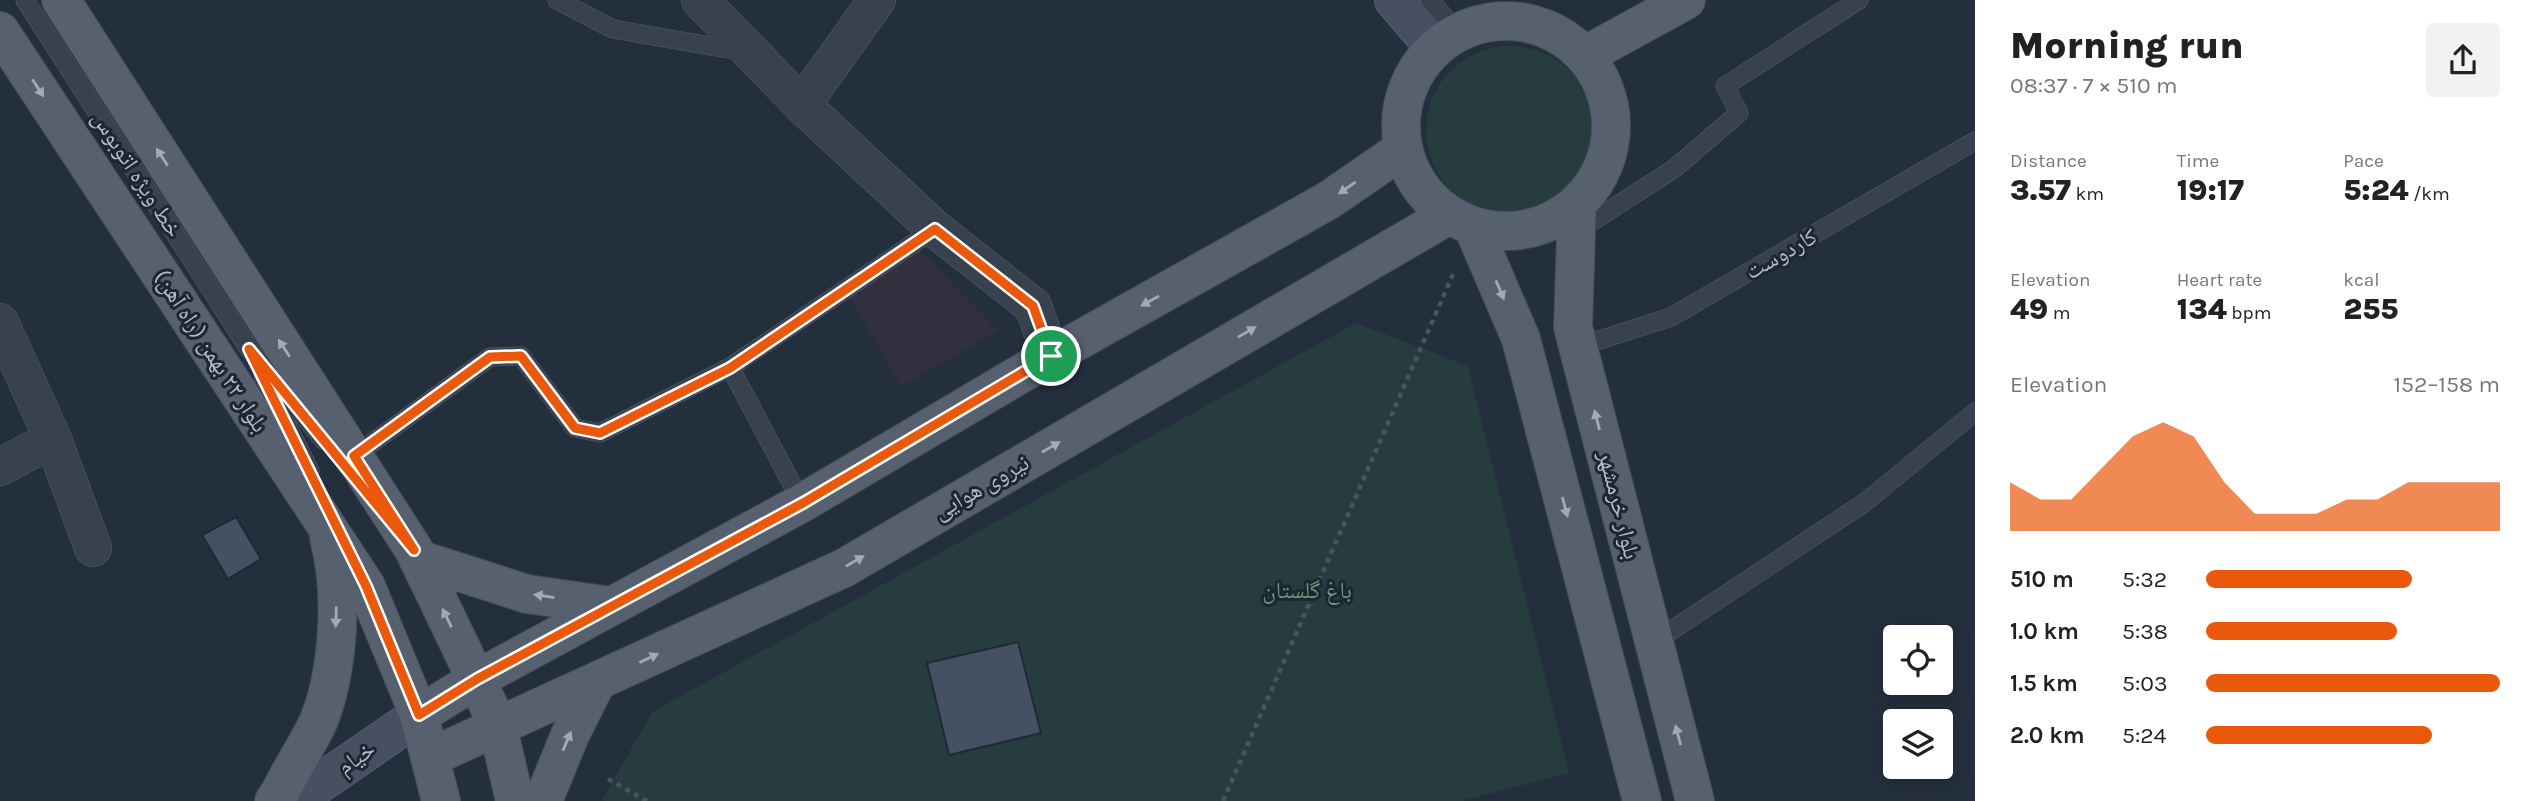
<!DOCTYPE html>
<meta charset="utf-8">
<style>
:root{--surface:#fff;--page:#f2f2f2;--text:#222;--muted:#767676;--accent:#ea580c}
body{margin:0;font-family:Karla,"Noto Naskh Arabic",sans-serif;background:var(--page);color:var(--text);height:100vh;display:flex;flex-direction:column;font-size:26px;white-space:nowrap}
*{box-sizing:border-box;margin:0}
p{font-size:23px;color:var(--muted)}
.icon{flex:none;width:38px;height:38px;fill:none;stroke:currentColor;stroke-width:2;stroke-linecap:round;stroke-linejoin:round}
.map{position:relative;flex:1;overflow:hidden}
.panel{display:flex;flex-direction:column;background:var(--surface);width:560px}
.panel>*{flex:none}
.buttons{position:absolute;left:1883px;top:625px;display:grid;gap:14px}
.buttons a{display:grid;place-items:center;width:70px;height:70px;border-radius:7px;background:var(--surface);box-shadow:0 4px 18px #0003;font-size:35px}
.pin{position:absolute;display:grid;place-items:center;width:60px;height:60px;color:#fff;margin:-30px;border:4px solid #fff;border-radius:50%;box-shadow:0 2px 7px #0007}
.round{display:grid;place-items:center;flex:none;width:74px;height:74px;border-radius:7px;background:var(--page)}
.summary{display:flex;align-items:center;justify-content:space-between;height:119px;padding:0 35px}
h1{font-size:38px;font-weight:800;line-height:52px}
.metrics{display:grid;grid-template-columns:repeat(3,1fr);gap:10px;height:119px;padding:7px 35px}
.metrics div{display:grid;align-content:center}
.metrics b{font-size:30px;font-weight:800}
.metrics small{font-size:19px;font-weight:400}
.metrics p{font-size:19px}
.chart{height:196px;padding:14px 35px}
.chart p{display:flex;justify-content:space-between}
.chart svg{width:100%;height:126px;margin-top:7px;fill:var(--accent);opacity:.7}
ul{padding:0 35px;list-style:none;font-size:23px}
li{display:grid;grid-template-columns:112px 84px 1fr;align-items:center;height:52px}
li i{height:18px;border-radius:9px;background:var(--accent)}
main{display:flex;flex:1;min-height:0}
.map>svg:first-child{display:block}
.medical{fill:#32303f}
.green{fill:#263c3f}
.building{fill:#455162;stroke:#1f2835;stroke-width:2}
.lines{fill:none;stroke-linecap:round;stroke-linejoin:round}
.service-casing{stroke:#565f6c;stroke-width:19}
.minor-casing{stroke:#565f6c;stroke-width:38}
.secondary-casing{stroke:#565f6c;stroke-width:40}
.primary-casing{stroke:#414a57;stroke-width:40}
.path{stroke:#44595c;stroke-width:4.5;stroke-dasharray:5 5;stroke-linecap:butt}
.service{stroke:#38414e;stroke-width:18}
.minor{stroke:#38414e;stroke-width:37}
.secondary{stroke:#465061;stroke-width:38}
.primary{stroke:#56606e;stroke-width:38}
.oneway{fill:#a1aab7}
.route-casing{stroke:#fff;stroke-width:14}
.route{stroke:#ea580c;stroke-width:9}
.labels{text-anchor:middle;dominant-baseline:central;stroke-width:6;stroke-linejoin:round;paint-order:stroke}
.street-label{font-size:23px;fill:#b4bcc9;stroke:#1d2633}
.park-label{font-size:23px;fill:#6b9a76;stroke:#1d2633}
</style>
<main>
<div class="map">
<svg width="1975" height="801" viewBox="0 0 1975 801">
<rect width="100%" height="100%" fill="#242f3e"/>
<!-- medical -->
<path class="medical" d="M919 249 998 331 901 387 850 297Z"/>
<!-- green -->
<path class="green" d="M1426 130a84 84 0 1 1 168 0a84 84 0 1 1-168 0Z
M1356 323 1468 366 1569 773 1461 801H602L652 712Z"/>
<!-- building -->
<path class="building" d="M236 517 261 559 228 579 202 535Z
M1018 642 1041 733 949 755 927 663Z"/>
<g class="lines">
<defs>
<path id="service" d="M25 0 249 349 323 440
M557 0 613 29 745 52
M1430 0 1457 32
M1576 232 1675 168 1739 113 1725 86 1859 0
M1578 347 1671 317 1975 141
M730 367 802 503
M263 377 310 471
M354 456 490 357 521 356 575 428 600 433 730 367 935 229
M1654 642 1864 503 1975 412"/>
<path id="minor" d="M700 0 802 105 935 229 1033 306 1051 356
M802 105 877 0
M0 322 53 439 93 548
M0 467 53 439"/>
<path id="secondary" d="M1394 0 1435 48
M294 801 419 715"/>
<path id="primary" d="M61 0 414 550 487 702 498 728 515 801
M1401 126a105 105 0 1 1 210 0a105 105 0 1 1-210 0Z
M0 31 366 586 419 715 441 801
M1584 56 1686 0
M1577 205 1573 327 1695 801
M1473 227 1521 339 1642 801
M418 559 527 594 611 606
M419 715 477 679 802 503 1051 356 1329 200 1403 149
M431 757 844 568 1449 215
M274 801C282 791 286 779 293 768 302 751 314 734 321 715 339 664 343 590 329 538
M543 801 570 735 596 683"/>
</defs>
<!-- service casing -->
<use href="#service" class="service-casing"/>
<!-- minor casing -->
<use href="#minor" class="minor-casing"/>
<!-- secondary casing -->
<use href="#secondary" class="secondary-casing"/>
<!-- primary casing -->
<use href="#primary" class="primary-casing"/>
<!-- path -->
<path class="path" d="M608 779 647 801
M1223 801 1454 272"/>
<!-- service -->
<use href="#service" class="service"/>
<!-- minor -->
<use href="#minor" class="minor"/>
<!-- secondary -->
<use href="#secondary" class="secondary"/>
<!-- primary -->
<use href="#primary" class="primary"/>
</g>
<!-- one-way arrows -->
<defs><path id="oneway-solid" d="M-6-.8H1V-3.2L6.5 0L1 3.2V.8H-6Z" transform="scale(1.75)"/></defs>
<g class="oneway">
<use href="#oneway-solid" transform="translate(38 88) rotate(57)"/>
<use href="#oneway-solid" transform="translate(162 157) rotate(-123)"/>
<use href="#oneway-solid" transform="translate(1347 188) rotate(145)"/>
<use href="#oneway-solid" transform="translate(1500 290) rotate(67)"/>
<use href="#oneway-solid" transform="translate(1150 301) rotate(151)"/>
<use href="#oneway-solid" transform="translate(1247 332) rotate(-30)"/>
<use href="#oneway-solid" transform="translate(284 348) rotate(-123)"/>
<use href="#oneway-solid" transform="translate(1597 420) rotate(-104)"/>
<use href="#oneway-solid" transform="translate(1051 447) rotate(-30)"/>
<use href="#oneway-solid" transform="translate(1565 507) rotate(75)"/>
<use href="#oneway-solid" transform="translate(855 561) rotate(-30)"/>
<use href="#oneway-solid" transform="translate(544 596) rotate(-171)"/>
<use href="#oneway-solid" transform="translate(336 617) rotate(92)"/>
<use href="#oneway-solid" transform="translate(447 618) rotate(-116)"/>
<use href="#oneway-solid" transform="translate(649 658) rotate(-25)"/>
<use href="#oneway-solid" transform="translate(1678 735) rotate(-105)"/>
<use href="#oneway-solid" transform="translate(567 741) rotate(-67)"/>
</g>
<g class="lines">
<defs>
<path id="route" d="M935 229 1033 306 1051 356 803 503 477 679 419 715 366 586 249 349 414 550 354 456 490 357 521 356 575 428 600 433 730 368Z"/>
</defs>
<!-- route casing -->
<use href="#route" class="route-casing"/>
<!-- route -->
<use href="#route" class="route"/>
</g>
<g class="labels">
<!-- street labels -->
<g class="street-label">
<text transform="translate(137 174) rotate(57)">خط ویژه اتوبوس</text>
<text transform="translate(1781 254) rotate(-30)">کاردوست</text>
<text transform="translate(211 351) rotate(57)">بلوار ۲۲ بهمن (راه آهن)</text>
<text transform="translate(981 487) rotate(-30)">نیروی هوایی</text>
<text transform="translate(1619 505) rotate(76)">بلوار خرمشهر</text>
<text transform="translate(356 758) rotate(-35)">خیام</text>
</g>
<!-- park labels -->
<g class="park-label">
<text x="1307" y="590">باغ گلستان</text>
</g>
</g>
</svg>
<div class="buttons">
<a><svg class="icon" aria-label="locate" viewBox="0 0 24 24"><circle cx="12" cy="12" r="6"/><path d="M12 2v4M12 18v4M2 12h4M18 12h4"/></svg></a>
<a><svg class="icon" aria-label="layers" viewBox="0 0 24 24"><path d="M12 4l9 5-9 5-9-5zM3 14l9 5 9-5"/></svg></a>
</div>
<div class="pin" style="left:1051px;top:356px;background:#1e9e55"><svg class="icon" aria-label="arrive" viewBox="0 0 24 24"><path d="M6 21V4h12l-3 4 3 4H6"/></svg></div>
</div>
<section class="panel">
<div class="summary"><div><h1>Morning run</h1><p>08:37 · 7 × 510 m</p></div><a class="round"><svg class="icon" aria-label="share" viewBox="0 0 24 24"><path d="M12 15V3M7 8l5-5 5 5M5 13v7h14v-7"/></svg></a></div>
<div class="metrics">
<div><p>Distance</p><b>3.57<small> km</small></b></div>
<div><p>Time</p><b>19:17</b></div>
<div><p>Pace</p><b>5:24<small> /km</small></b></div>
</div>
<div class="metrics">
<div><p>Elevation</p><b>49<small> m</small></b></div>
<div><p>Heart rate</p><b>134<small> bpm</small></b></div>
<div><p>kcal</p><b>255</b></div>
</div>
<div class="chart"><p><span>Elevation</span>152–158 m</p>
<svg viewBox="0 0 160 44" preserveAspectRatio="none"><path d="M0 44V27L10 33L20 33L30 22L40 11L50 6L60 11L70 27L80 38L90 38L100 38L110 33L120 33L130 27L140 27L150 27L160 27V44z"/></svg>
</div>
<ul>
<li><b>510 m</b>5:32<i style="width:70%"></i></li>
<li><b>1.0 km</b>5:38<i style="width:65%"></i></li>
<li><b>1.5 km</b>5:03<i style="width:100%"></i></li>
<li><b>2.0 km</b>5:24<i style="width:77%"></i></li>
</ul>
</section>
</main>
